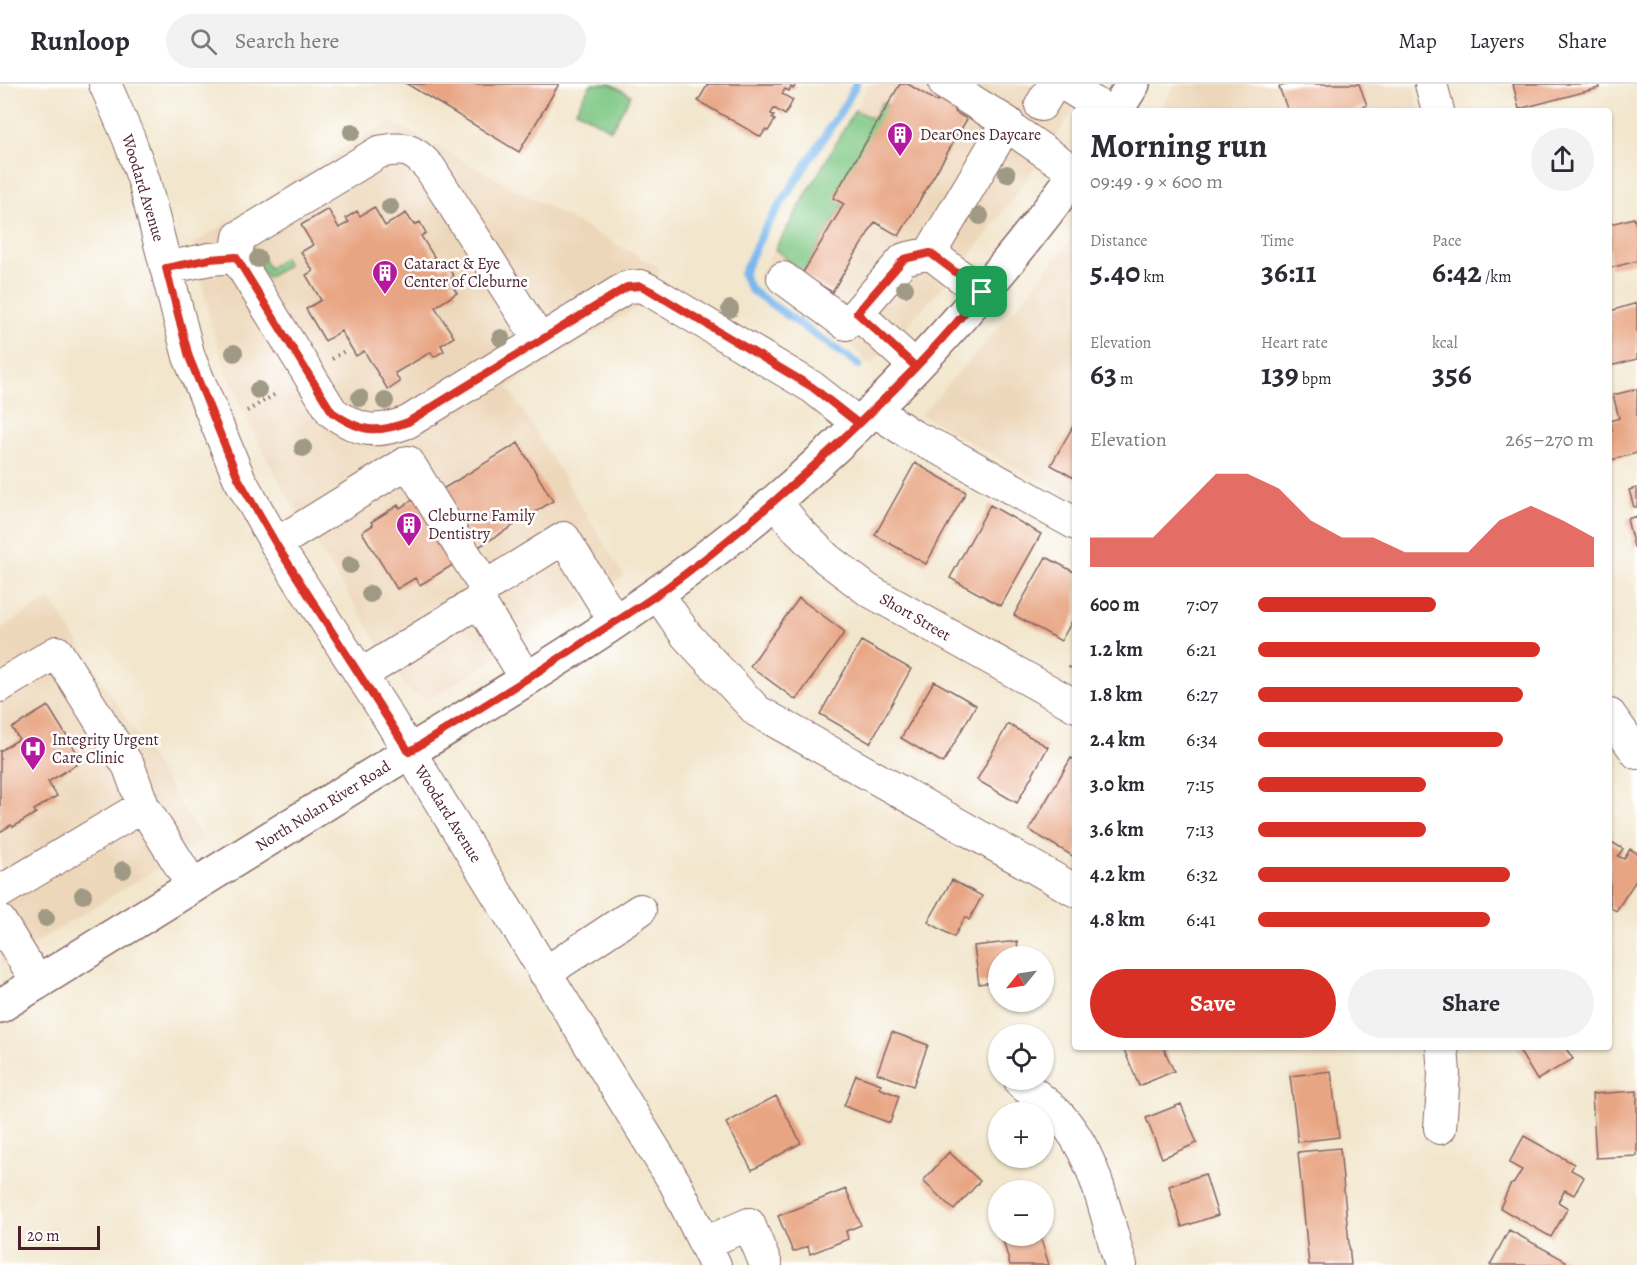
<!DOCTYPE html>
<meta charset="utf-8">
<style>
:root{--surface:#fff;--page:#f2f2f3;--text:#2b2b33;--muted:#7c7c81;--line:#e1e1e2;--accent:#d93025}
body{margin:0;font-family:Alegreya,serif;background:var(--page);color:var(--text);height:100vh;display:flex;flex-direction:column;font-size:22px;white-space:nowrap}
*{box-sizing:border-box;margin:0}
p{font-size:20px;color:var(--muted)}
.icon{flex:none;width:33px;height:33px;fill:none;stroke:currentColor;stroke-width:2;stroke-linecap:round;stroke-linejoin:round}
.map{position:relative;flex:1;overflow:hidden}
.drawer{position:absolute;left:1072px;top:24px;width:540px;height:942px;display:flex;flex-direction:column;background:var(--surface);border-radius:6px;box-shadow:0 2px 4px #0004}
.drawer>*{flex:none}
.needle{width:39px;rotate:240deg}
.fabs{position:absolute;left:988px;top:862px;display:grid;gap:12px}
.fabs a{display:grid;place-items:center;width:66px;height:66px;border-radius:50%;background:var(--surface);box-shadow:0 2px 4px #0004;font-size:30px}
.scale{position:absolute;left:18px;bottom:15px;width:82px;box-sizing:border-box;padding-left:6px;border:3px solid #4a1f2b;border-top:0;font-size:16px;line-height:21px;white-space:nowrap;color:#4a1f2b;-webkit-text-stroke:4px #fff;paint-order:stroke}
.pin{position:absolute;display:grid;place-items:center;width:51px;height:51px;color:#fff;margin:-26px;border-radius:12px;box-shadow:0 3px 9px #0006}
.round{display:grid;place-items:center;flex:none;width:63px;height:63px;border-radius:32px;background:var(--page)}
.headline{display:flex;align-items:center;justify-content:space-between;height:102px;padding:0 18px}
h1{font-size:33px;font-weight:700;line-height:45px}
.stats{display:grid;grid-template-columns:repeat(3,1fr);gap:9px;height:102px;padding:6px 18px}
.stats div{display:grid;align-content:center}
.stats b{font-size:30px;font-weight:700}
.stats small{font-size:16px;font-weight:400}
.stats p{font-size:16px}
.chart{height:168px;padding:12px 18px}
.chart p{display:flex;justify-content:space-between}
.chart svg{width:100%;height:108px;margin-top:6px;fill:var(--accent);opacity:.7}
.action{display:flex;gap:12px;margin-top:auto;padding:12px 18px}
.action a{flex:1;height:69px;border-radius:36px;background:var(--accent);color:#fff;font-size:24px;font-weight:700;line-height:69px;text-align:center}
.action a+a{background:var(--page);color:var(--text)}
ul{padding:0 18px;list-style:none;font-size:20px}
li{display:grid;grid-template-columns:96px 72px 1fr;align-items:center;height:45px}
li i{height:15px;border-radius:8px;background:var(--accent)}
header{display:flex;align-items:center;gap:36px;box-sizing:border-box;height:84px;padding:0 30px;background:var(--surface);border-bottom:2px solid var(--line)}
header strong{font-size:28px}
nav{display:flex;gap:33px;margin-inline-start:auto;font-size:21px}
.search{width:420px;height:54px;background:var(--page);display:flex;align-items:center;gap:15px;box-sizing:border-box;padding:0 21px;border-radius:33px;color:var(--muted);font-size:22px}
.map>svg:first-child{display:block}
.built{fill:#edd7ba}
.green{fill:#7ec784;stroke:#647358;stroke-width:1.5}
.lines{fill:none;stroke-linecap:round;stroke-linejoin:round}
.stream{stroke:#7ab7ec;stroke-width:8}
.building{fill:#e8a583}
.minor-casing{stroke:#856563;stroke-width:34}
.major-casing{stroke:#856563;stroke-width:36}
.path{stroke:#856563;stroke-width:4;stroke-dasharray:1.5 4.5;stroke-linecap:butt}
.minor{stroke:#fff;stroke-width:32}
.major{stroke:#fff;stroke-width:33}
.tree{fill:#a09984}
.route-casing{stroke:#fff;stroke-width:12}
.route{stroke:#d93025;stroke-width:8}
.labels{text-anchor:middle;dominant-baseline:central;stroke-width:5;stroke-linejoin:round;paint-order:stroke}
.poi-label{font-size:16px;fill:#4a1f2b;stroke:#fff;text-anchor:start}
.street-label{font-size:16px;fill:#4a1f2b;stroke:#fff}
</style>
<header>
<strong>Runloop</strong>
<div class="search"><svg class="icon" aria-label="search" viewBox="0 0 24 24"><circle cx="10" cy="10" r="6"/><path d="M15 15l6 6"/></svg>Search here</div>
<nav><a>Map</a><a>Layers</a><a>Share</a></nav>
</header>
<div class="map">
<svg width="1637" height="1181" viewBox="0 0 1637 1181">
<rect width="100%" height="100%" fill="#fff"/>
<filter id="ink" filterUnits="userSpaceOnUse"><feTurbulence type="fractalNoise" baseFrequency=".0167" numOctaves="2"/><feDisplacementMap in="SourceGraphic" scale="12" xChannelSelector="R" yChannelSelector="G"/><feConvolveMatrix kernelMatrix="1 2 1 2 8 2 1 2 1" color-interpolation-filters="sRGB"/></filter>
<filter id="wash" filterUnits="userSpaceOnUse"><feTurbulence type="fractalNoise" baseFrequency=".008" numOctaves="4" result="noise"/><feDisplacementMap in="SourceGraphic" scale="24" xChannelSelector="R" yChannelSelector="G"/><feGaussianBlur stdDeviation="1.35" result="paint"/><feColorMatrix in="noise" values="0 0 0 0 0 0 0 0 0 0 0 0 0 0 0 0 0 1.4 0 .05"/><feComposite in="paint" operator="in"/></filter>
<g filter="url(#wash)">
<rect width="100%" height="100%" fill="#f2e6cc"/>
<!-- built -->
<path class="built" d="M870 0H1092L1013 115 969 173 870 282 852 262 762 196 759 192Z
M1175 0H1413L1420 27H1158Z
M392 38 660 184 641 221 508 303 624 492 437 611 427 615 410 608 403 599 289 415 265 371 243 327 221 272 211 239 194 160 366 51Z
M1075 149V416L921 331 1026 212Z
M50 514 203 756 0 881V545Z"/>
<!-- green -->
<path class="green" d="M591 0H611L631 11 611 46 576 26Z
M882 18 888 22 844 120 803 188 775 165 855 26 873 35Z
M253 164 258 166 269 184 284 174 288 181 267 194 250 166Z"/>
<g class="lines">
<!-- stream -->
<path class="stream" d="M856 0 846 19 764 146 743 190 751 206 859 281"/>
</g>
<g id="blocks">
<!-- building -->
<path class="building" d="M407 0H559L519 68Z
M708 0H796L793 5 791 3 789 7 785 5 782 10 793 16 785 31 774 24 771 30 774 31 772 34 775 36 768 47 765 46 761 53 698 17Z
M900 0H908L937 18 946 3 964 14 955 28 967 35 899 152 875 138 832 208 802 190 844 120 833 114Z
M1288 0H1359L1367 21 1352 27H1288L1279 3Z
M1513 0H1598L1599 4 1519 25Z
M374 123 385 142 406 129 414 141 420 138 426 149 421 152 441 184 447 181 454 193 449 196 457 209 435 223 454 253 441 261 444 267 434 273 431 268 395 289 400 298 388 306 364 267 356 272 341 247 325 257 306 225 321 216 306 191 313 187 301 168 313 161 301 141 328 125 339 144 349 138 346 134 357 127 360 132Z
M1634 134 1637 145V177L1610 184V140Z
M1637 219V275L1610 282V227Z
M1637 305V369L1611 376 1610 347 1612 346 1610 337 1619 334 1613 311Z
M1076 337V395L1051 381Z
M518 359 553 417 477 464 441 406Z
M915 379 966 408 926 480 875 451Z
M1637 404V423H1634L1629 406Z
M417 413 456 479 420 501 415 494 397 505 362 448 373 441 371 438 398 421 400 424Z
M990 421 1041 450 1001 522 950 494Z
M1637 432V463H1634L1627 435Z
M1046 473 1076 489V530L1061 557 1014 531Z
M799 514 845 548 796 616 750 582Z
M861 557 911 585 870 659 820 630Z
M934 597 976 621 943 679 901 654Z
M48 622 82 677 48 698 57 712 34 726 36 729 13 743 11 741 0 748V667L19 655 12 644Z
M1008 640 1048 663 1017 719 977 696Z
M1071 674 1076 676V774L1029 746Z
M1610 757 1623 765 1618 772 1624 775 1630 765 1637 769V795L1616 827 1610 823Z
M952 796 982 812 969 836 965 833 954 853 928 838Z
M1017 857 1019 873H999V897L979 900 974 862Z
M892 948 928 961 913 1002 877 989Z
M1123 963H1163L1174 987 1139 1002Z
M1517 963H1565L1573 975 1537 996Z
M1331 987 1339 1053 1298 1058 1290 992Z
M856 991 881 1000 879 1004 899 1012 890 1039 844 1022Z
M1637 1007V1072L1596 1074 1592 1010Z
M776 1012 801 1059 752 1086 726 1039Z
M1181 1020 1197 1059 1162 1074 1146 1034Z
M1524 1052 1574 1080 1571 1086 1584 1093 1574 1111 1565 1106 1558 1118 1568 1124 1551 1153 1500 1124 1510 1101 1514 1099 1522 1086 1509 1079Z
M1340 1064 1351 1181H1309L1298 1068Z
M949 1068 980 1097 954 1126 923 1097Z
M1205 1090 1218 1131 1182 1143 1169 1102Z
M846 1105 861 1141 846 1147 848 1155 810 1170 808 1162 793 1168 778 1132Z
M1509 1146 1566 1177 1564 1181H1490Z
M1016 1152H1040L1049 1181H1010L1003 1156Z"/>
</g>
</g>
<g filter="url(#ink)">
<use href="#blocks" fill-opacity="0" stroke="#856563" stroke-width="1.5"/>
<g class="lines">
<defs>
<path id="minor" d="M105 0 129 55 144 97 189 273 239 394 279 465 385 628 675 1099 715 1181
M945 0 1008 39 1006 41 1076 89
M1064 0 1107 27
M1431 0 1438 27
M1041 21 1054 0
M930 169 1006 41
M236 173 239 153 379 68C405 63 412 64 430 84L540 257
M166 184 210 175 236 173 332 328C360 348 376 350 408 338L627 203 641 202 651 207 812 303 859 340
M783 194 846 240 857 229 916 283
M857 229 904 175 930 169 982 209
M874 326 913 352 946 368 1076 440
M775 417 798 446 827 475 868 506 1076 622
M276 460 408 378 485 503
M658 510 686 551 757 627 1076 807
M479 517 527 596
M361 591 479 517 485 503 564 454 615 538
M0 602 57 568 129 683 143 722
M1610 631 1637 669
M0 808 143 722 193 802
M0 837 38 899
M545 889 640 826
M1021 999C1033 1009 1046 1018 1057 1029 1096 1069 1105 1130 1121 1181
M1440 1044 1444 990 1442 963
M705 1159 749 1140 766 1181"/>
<path id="major" d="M1116 27 1133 0
M0 922C135 839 269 754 404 671 525 596 648 524 758 432 877 331 984 216 1076 89"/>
</defs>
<!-- minor casing -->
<use href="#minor" class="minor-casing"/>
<!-- major casing -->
<use href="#major" class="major-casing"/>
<!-- path -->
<path class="path" d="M332 275 346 266
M247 327 274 311
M1069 584 1076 572"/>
<!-- minor -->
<use href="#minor" class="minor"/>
<!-- major -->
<use href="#major" class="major"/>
</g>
<!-- trees -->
<g class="tree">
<circle cx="352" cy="48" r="9"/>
<circle cx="1007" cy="90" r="9"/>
<circle cx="390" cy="123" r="9"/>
<circle cx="980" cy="132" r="9"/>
<circle cx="258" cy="175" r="9"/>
<circle cx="905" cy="204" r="9"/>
<circle cx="730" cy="225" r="9"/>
<circle cx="501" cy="254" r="9"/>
<circle cx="234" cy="269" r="9"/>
<circle cx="258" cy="306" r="9"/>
<circle cx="360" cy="314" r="9"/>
<circle cx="385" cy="317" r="9"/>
<circle cx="303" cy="364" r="9"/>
<circle cx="350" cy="481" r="9"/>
<circle cx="370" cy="510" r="9"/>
<circle cx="123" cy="786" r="9"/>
<circle cx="83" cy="811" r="9"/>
<circle cx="46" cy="834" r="9"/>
</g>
</g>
<g class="lines" filter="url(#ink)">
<defs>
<path id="route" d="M982 208C944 255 902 299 859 340L812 303 651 207 641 202 627 203 408 338C376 350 360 348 332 328L236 173 210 175 166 184 189 273 238 394 279 465 409 668C466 633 523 598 578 562 605 544 632 528 658 510 751 443 836 364 916 283L857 229 904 175 930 169 982 208"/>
</defs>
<!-- route casing -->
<use href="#route" class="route-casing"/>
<!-- route -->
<use href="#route" class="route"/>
</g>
<!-- icons -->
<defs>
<symbol id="building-pin" viewBox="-11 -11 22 30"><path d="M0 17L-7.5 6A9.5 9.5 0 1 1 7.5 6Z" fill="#b5179e" stroke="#fff"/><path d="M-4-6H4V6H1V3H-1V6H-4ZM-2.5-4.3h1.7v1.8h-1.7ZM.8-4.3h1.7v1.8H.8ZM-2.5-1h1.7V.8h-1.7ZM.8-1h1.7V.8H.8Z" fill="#fff"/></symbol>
<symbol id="hospital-pin" viewBox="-11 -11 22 30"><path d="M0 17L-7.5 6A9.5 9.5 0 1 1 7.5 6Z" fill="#b5179e" stroke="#fff"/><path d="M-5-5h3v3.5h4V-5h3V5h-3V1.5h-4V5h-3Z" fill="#fff"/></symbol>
</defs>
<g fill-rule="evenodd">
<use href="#building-pin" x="885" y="36" width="30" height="40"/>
<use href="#building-pin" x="370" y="174" width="30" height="40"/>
<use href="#building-pin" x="394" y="426" width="30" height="40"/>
<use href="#hospital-pin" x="18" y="650" width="30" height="40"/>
</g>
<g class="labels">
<!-- poi labels -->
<g class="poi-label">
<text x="920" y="51">DearOnes Daycare</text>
<text x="404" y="180">Cataract &amp; Eye<tspan x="404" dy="18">Center of Cleburne</tspan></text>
<text x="428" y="432">Cleburne Family<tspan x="428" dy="18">Dentistry</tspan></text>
<text x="52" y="656">Integrity Urgent<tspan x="52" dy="18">Care Clinic</tspan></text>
</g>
<!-- street labels -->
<g class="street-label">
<text transform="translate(143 104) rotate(73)">Woodard Avenue</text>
<text transform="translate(915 533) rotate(30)">Short Street</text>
<text transform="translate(323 722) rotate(-32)">North Nolan River Road</text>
<text transform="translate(448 730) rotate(58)">Woodard Avenue</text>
</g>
</g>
</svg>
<div class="fabs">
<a><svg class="needle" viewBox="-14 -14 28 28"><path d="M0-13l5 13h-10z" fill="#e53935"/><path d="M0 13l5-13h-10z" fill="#7c7c81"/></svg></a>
<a><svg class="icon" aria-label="locate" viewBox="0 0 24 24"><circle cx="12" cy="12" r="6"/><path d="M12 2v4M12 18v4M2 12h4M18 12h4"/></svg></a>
<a>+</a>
<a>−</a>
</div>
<div class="scale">20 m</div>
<div class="pin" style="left:982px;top:208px;background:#1e9e55"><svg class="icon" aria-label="arrive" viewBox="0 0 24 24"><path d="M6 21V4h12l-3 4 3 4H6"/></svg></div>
<section class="drawer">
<div class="headline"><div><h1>Morning run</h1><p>09:49 · 9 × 600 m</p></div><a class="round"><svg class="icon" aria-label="share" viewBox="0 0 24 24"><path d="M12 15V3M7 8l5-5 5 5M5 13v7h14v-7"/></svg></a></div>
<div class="stats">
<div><p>Distance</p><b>5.40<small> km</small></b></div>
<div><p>Time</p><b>36:11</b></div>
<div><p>Pace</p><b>6:42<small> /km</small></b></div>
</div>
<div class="stats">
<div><p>Elevation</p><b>63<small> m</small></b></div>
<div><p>Heart rate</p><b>139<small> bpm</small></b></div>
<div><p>kcal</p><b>356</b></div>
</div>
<div class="chart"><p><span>Elevation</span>265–270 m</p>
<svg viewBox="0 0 160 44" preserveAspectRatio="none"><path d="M0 44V32L10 32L20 32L30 19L40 6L50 6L60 12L70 25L80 32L90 32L100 38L110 38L120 38L130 25L140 19L150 25L160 32V44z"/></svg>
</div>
<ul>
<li><b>600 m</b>7:07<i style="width:53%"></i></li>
<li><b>1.2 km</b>6:21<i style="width:84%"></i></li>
<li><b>1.8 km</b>6:27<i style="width:79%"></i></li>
<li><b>2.4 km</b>6:34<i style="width:73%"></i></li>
<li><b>3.0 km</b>7:15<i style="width:50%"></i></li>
<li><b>3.6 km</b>7:13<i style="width:50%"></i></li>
<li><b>4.2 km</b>6:32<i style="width:75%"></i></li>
<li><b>4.8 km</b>6:41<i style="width:69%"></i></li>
</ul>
<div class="action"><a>Save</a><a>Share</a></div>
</section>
</div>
